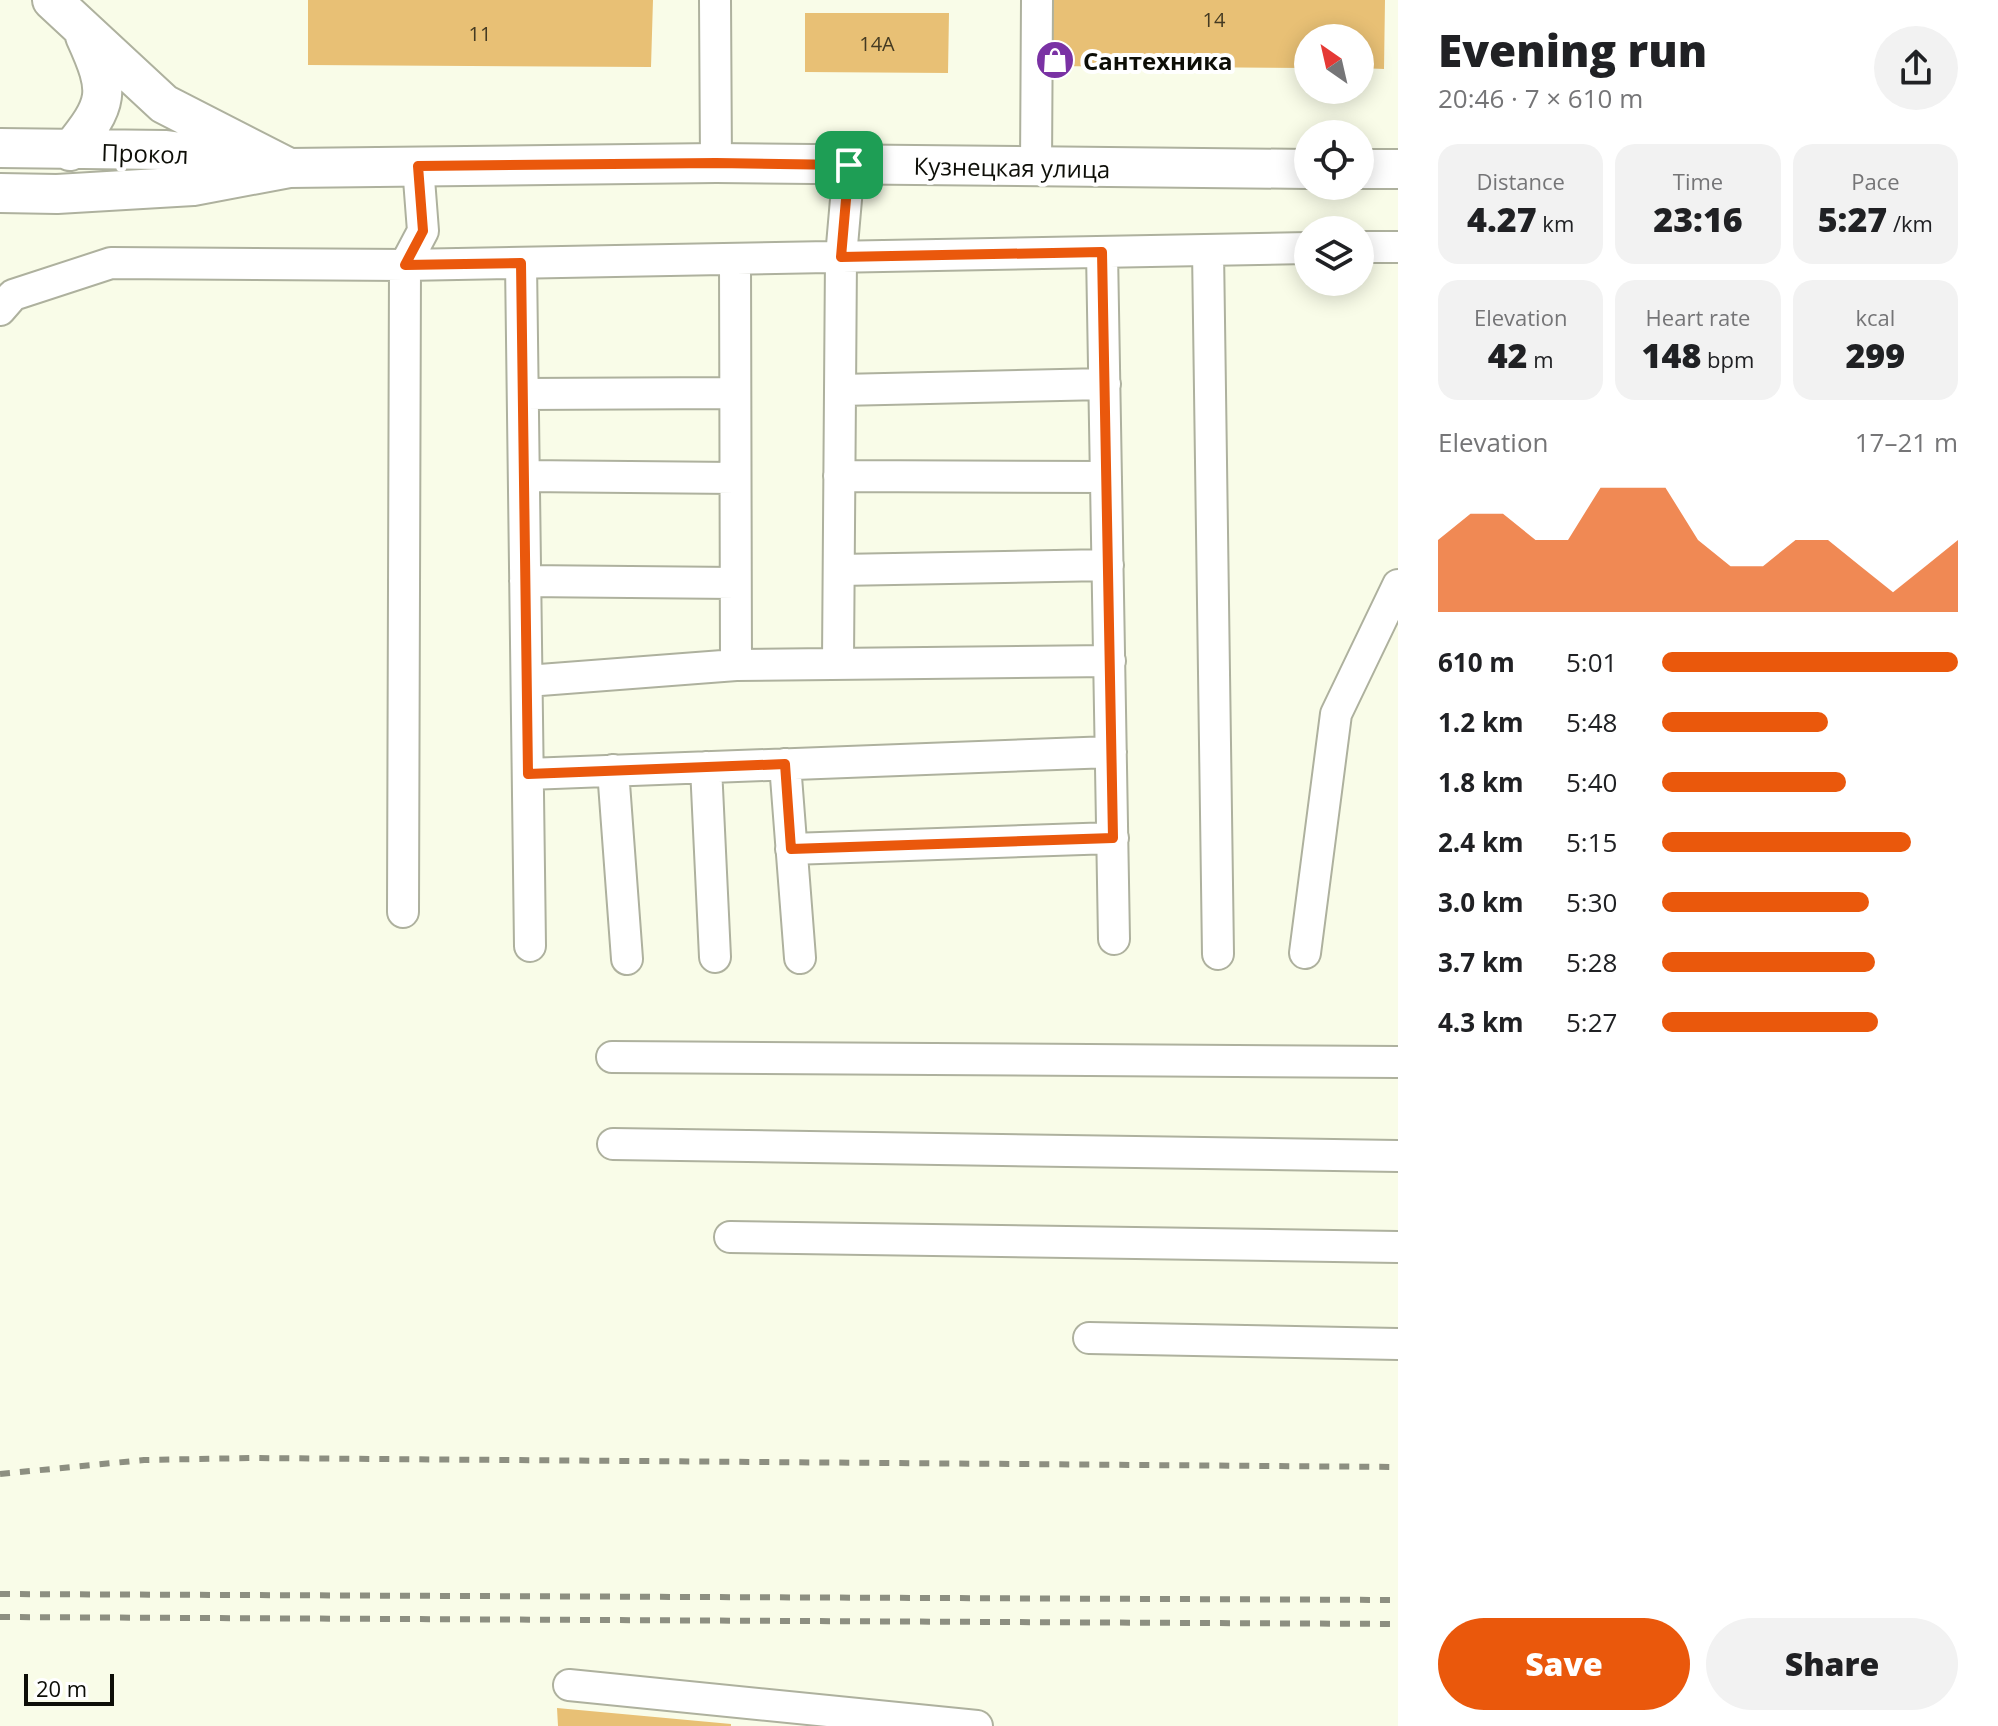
<!DOCTYPE html>
<meta charset="utf-8">
<style>
:root{--surface:#fff;--page:#f2f2f2;--text:#202124;--muted:#757577;--accent:#ea580c}
body{margin:0;font-family:"Open Sans",sans-serif;background:var(--page);color:var(--text);height:100vh;display:flex;flex-direction:column;font-size:30px;white-space:nowrap}
*{box-sizing:border-box;margin:0}
p{font-size:26px;color:var(--muted)}
.icon{flex:none;width:44px;height:44px;fill:none;stroke:currentColor;stroke-width:2;stroke-linecap:round;stroke-linejoin:round}
.map{position:relative;flex:1;overflow:hidden}
.sheet{display:flex;flex-direction:column;background:var(--surface);width:600px}
.sheet>*{flex:none}
.needle{width:52px;rotate:326deg}
.controls{position:absolute;left:1294px;top:24px;display:grid;gap:16px}
.controls a{display:grid;place-items:center;width:80px;height:80px;border-radius:50%;background:var(--surface);box-shadow:0 4px 20px #0003;font-size:40px}
.scale{position:absolute;left:24px;bottom:20px;width:90px;box-sizing:border-box;padding-left:8px;border:4px solid #0d0e07;border-top:0;font-size:22px;line-height:28px;white-space:nowrap;color:#0d0e07;-webkit-text-stroke:6px #fff;paint-order:stroke}
.pin{position:absolute;display:grid;place-items:center;width:68px;height:68px;color:#fff;margin:-34px;border-radius:16px;box-shadow:0 4px 12px #0006}
.round{display:grid;place-items:center;flex:none;width:84px;height:84px;border-radius:42px;background:var(--page)}
.head{display:flex;align-items:center;justify-content:space-between;height:136px;padding:0 40px}
h1{font-size:44px;font-weight:800;line-height:60px}
.stats{display:grid;grid-template-columns:repeat(3,1fr);gap:12px;height:136px;padding:8px 40px}
.stats div{display:grid;align-content:center;border-radius:20px;background:var(--page);text-align:center}
.stats b{font-size:34px;font-weight:800}
.stats small{font-size:22px;font-weight:400}
.stats p{font-size:22px}
.chart{height:224px;padding:16px 40px}
.chart p{display:flex;justify-content:space-between}
.chart svg{width:100%;height:144px;margin-top:8px;fill:var(--accent);opacity:.7}
.primary-button{display:flex;gap:16px;margin-top:auto;padding:16px 40px}
.primary-button a{flex:1;height:92px;border-radius:48px;background:var(--accent);color:#fff;font-size:32px;font-weight:800;line-height:92px;text-align:center}
.primary-button a+a{background:var(--page);color:var(--text)}
ul{padding:0 40px;list-style:none;font-size:26px}
li{display:grid;grid-template-columns:128px 96px 1fr;align-items:center;height:60px}
li i{height:20px;border-radius:10px;background:var(--accent)}
main{display:flex;flex:1;min-height:0}
.map>svg:first-child{display:block}
.building{fill:#e8c075}
.lines{fill:none;stroke-linecap:round;stroke-linejoin:round}
.minor-casing{stroke:#aeb19e;stroke-width:34}
.major-casing{stroke:#aeb19e;stroke-width:42}
.minor{stroke:#fff;stroke-width:30}
.major{stroke:#fff;stroke-width:38}
.rail{stroke:#8d8f81;stroke-width:6;stroke-dasharray:10 10;stroke-linecap:butt}
.route-casing{stroke:#fff;stroke-width:16}
.route{stroke:#ea580c;stroke-width:10}
.labels{text-anchor:middle;dominant-baseline:central;stroke-width:8;stroke-linejoin:round;paint-order:stroke}
.number-label{font-size:20px;fill:#443a22}
.poi-label{font-size:24px;font-weight:bold;fill:#0d0e07;stroke:#fff;text-anchor:start}
.street-label{font-size:24px;fill:#0d0e07;stroke:#fff}
</style>
<main>
<div class="map">
<svg width="1398" height="1726" viewBox="0 0 1398 1726">
<rect width="100%" height="100%" fill="#f9fce8"/>
<!-- building -->
<path class="building" d="M308 0H653L651 67 308 65Z
M1043 0H1385L1384 69 1360 68V38H1308V68L1043 66Z
M805 13H949L948 73 805 72Z
M557 1708 731 1724V1726H558Z"/>
<g class="lines">
<defs>
<path id="minor" d="M715 0 716 163
M1036 167 1037 0
M1360 247H1398
M1208 250 1218 954
M1102 252 1114 939
M735 259 736 665
M521 263 530 946
M0 310 13 295 111 263 405 265 423 231 418 166
M840 390 1105 384
M523 394 735 393
M524 476 735 478
M839 476 1106 477
M839 570 1108 565
M525 581 735 583
M838 661 841 257 849 165
M527 681 736 665 1110 661
M785 764 800 958
M706 767 715 957
M613 770 627 959
M528 774 1111 752
M791 849 1113 838
M403 912 405 265 1308 248
M1305 953 1336 714 1398 585
M612 1057 1398 1062
M613 1144 1398 1156
M730 1237 1398 1247
M1089 1338 1398 1344
M569 1685 977 1726"/>
<path id="major" d="M52 0 164 104 289 168 716 163 1308 169
M0 148 166 150 258 163
M70 151C109 103 111 93 85 36
M1360 169H1398
M0 193 57 194 193 186 289 168"/>
</defs>
<!-- minor casing -->
<use href="#minor" class="minor-casing"/>
<!-- major casing -->
<use href="#major" class="major-casing"/>
<!-- minor -->
<use href="#minor" class="minor"/>
<!-- major -->
<use href="#major" class="major"/>
<!-- rail -->
<path class="rail" d="M0 1474 144 1460 252 1458 1398 1467
M0 1594 1398 1600
M0 1617 1398 1624"/>
</g>
<g class="lines">
<defs>
<path id="route" d="M716 163 849 165 841 257 1102 252 1113 838 791 849 785 764 528 774 521 263 405 265 423 231 418 166Z"/>
</defs>
<!-- route casing -->
<use href="#route" class="route-casing"/>
<!-- route -->
<use href="#route" class="route"/>
</g>
<!-- icons -->
<defs>
<symbol id="shop-disc" viewBox="-11 -11 22 22"><circle r="9.5" fill="#7a32a4" stroke="#fff"/><path d="M-5-2.5h2.3a2.7 3.5 0 0 1 5.4 0H5L5.5 6h-11ZM-1.5-2.5h3a1.5 2.3 0 0 0-3 0Z" fill="#fff"/></symbol>
</defs>
<g fill-rule="evenodd">
<use href="#shop-disc" x="1033" y="38" width="44" height="44"/>
</g>
<g class="labels">
<!-- number labels -->
<g class="number-label">
<text x="1214" y="19">14</text>
<text x="480" y="33">11</text>
<text x="877" y="43">14А</text>
</g>
<!-- poi labels -->
<g class="poi-label">
<text x="1083" y="60">Сантехника</text>
</g>
<!-- street labels -->
<g class="street-label">
<text transform="translate(145 153) rotate(2)">Прокол</text>
<text transform="translate(1012 167) rotate(1)">Кузнецкая улица</text>
</g>
</g>
</svg>
<div class="controls">
<a><svg class="needle" viewBox="-14 -14 28 28"><path d="M0-13l5 13h-10z" fill="#e53935"/><path d="M0 13l5-13h-10z" fill="#757577"/></svg></a>
<a><svg class="icon" aria-label="locate" viewBox="0 0 24 24"><circle cx="12" cy="12" r="6"/><path d="M12 2v4M12 18v4M2 12h4M18 12h4"/></svg></a>
<a><svg class="icon" aria-label="layers" viewBox="0 0 24 24"><path d="M12 4l9 5-9 5-9-5zM3 14l9 5 9-5"/></svg></a>
</div>
<div class="scale">20 m</div>
<div class="pin" style="left:849px;top:165px;background:#1e9e55"><svg class="icon" aria-label="arrive" viewBox="0 0 24 24"><path d="M6 21V4h12l-3 4 3 4H6"/></svg></div>
</div>
<section class="sheet">
<div class="head"><div><h1>Evening run</h1><p>20:46 · 7 × 610 m</p></div><a class="round"><svg class="icon" aria-label="share" viewBox="0 0 24 24"><path d="M12 15V3M7 8l5-5 5 5M5 13v7h14v-7"/></svg></a></div>
<div class="stats">
<div><p>Distance</p><b>4.27<small> km</small></b></div>
<div><p>Time</p><b>23:16</b></div>
<div><p>Pace</p><b>5:27<small> /km</small></b></div>
</div>
<div class="stats">
<div><p>Elevation</p><b>42<small> m</small></b></div>
<div><p>Heart rate</p><b>148<small> bpm</small></b></div>
<div><p>kcal</p><b>299</b></div>
</div>
<div class="chart"><p><span>Elevation</span>17–21 m</p>
<svg viewBox="0 0 160 44" preserveAspectRatio="none"><path d="M0 44V22L10 14L20 14L30 22L40 22L50 6L60 6L70 6L80 22L90 30L100 30L110 22L120 22L130 30L140 38L150 30L160 22V44z"/></svg>
</div>
<ul>
<li><b>610 m</b>5:01<i style="width:100%"></i></li>
<li><b>1.2 km</b>5:48<i style="width:56%"></i></li>
<li><b>1.8 km</b>5:40<i style="width:62%"></i></li>
<li><b>2.4 km</b>5:15<i style="width:84%"></i></li>
<li><b>3.0 km</b>5:30<i style="width:70%"></i></li>
<li><b>3.7 km</b>5:28<i style="width:72%"></i></li>
<li><b>4.3 km</b>5:27<i style="width:73%"></i></li>
</ul>
<div class="primary-button"><a>Save</a><a>Share</a></div>
</section>
</main>
